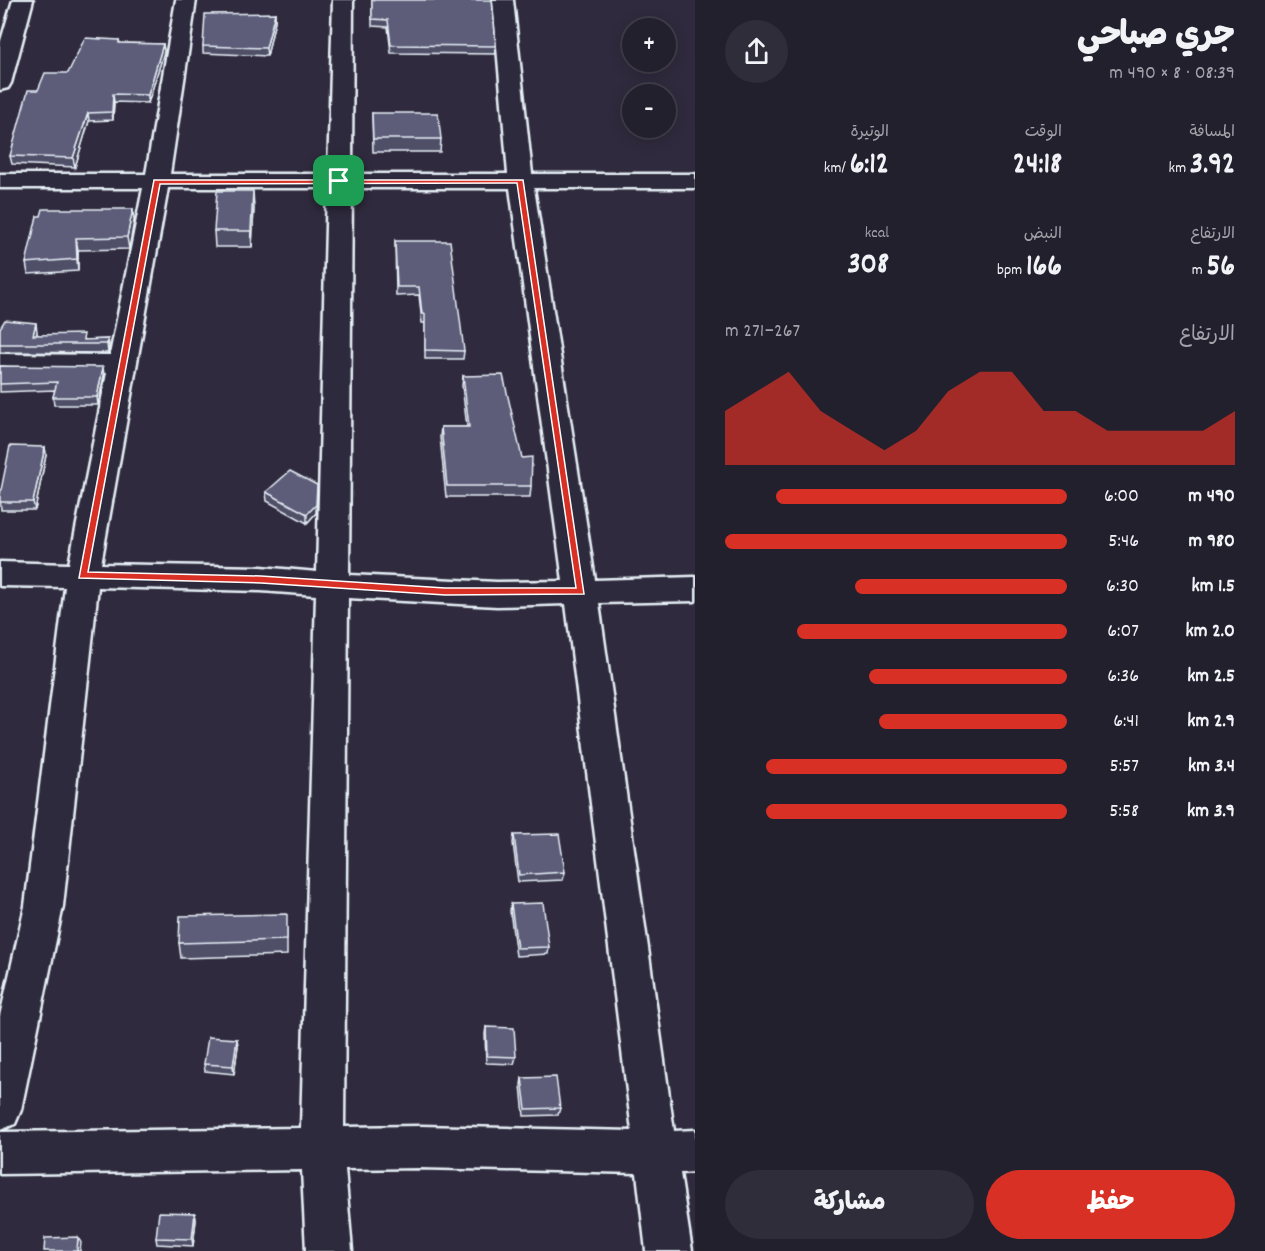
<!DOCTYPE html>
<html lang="ar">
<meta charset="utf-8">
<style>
:root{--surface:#23202e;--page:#2f2d3a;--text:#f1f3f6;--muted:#a3a3aa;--line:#403e4a;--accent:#d93025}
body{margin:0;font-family:Dekko,"Playpen Sans Arabic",sans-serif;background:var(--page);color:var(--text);direction:rtl;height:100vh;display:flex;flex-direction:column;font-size:22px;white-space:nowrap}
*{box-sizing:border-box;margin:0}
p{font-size:20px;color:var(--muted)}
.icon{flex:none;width:33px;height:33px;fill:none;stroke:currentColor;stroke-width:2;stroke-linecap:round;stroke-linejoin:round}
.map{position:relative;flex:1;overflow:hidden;direction:ltr}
.sheet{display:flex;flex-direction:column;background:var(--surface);width:570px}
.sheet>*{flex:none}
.tools{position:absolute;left:622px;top:18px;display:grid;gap:12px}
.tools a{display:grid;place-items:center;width:54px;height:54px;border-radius:50%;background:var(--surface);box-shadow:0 3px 15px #0003,0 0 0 2px var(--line);font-size:30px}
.pin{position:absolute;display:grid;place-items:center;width:51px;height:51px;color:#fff;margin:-26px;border-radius:12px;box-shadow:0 3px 9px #0006}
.round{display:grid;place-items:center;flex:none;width:63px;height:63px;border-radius:32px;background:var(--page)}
.headline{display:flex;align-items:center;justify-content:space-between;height:102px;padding:0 30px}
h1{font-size:33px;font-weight:800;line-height:45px}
.figures{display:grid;grid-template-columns:repeat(3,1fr);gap:9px;height:102px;padding:6px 30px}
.figures div{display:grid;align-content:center}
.figures b{font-size:30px;font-weight:800}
.figures small{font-size:16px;font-weight:400}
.figures p{font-size:16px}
.chart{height:168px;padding:12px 30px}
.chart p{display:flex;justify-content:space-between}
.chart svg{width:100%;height:108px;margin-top:6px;fill:var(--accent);opacity:.7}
.cta{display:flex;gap:12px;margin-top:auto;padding:12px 30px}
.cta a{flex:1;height:69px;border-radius:36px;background:var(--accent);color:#fff;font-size:24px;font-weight:800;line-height:69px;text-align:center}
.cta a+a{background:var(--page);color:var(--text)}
ul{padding:0 30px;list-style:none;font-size:20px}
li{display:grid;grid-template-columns:96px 72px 1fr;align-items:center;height:45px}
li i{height:15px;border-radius:8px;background:var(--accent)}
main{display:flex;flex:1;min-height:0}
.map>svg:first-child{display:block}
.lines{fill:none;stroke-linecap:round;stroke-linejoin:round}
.minor-casing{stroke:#e8f1f8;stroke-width:5}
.minor{fill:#2f2a3d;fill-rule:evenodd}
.wall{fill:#504f68;stroke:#e8f1f8;stroke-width:1.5}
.shaded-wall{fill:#414055;stroke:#e8f1f8;stroke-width:1.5}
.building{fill:#5d5c79;stroke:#e8f1f8;stroke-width:1.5}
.route{fill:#d93025;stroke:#fff;stroke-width:1.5;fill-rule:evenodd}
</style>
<main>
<section class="sheet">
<div class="headline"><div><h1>جري صباحي</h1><p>08:39 · 8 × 490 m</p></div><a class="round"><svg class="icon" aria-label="share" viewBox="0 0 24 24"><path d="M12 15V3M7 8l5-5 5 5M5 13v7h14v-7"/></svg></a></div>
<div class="figures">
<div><p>المسافة</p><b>3.92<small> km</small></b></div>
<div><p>الوقت</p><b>24:18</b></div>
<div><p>الوتيرة</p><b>6:12<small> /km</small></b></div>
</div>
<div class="figures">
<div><p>الارتفاع</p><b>56<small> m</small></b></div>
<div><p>النبض</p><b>166<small> bpm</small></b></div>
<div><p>kcal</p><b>308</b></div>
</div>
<div class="chart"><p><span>الارتفاع</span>267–271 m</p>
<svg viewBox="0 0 160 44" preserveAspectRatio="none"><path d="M0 44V22L10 14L20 6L30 22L40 30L50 38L60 30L70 14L80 6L90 6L100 22L110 22L120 30L130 30L140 30L150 30L160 22V44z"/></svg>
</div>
<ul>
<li><b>490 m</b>6:00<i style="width:85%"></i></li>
<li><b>980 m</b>5:46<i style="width:100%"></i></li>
<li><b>1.5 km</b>6:30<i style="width:62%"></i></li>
<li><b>2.0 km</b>6:07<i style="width:79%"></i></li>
<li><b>2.5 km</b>6:36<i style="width:58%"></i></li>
<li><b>2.9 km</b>6:41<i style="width:55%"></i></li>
<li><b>3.4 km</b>5:57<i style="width:88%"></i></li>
<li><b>3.9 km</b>5:58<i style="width:88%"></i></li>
</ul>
<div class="cta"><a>حفظ</a><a>مشاركة</a></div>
</section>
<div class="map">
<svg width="695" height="1251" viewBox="0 0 695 1251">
<rect width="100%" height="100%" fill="#2f2a3d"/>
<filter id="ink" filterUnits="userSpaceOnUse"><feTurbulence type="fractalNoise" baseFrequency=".0167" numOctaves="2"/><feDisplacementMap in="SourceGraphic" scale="12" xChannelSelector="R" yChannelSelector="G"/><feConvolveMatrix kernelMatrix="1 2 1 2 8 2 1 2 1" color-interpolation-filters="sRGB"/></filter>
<g filter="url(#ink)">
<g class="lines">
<defs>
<path id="minor" d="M13 0H33L11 83 8 88 0 90V44Z
M176 0H196L170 174H328L333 0H353L352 174H508L493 0H513L532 174H695V188H534L595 580 695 577V601L599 603 674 1131 695 1130V1172L680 1173 692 1251H646L637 1173 420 1168 345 1169 352 1251H306L302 1170 0 1174V1132L301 1128 316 595 261 591 98 587 63 906 21 1110 15 1124 0 1130V1016L25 906 65 587 0 586V562L69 564 107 373 0 372V354L110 355 143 188H0V174H146ZM168 188H327L317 572 261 567 101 564ZM352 188H510L563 581 497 582 349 575ZM348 598 497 606 566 604 632 1131 420 1126 344 1127Z"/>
</defs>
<!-- minor casing -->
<use href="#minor" class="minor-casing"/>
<!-- minor -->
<use href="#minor" class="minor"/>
</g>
<!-- wall -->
<path class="wall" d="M372 0 496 46 495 54 391 53 388 27 372 26Z
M275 13V21L267 56 203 53V46Z
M119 40 120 43 163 44 164 52 148 103 114 102 113 120 89 121 75 167 12 164 10 156 38 90 68 73Z
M372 113 441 139 440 152H373Z
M254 207 252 247H215L214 231Z
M133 209 134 221 129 249 78 250V271L28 274 26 263Z
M395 241 464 351 463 359H425V323H422L419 295 396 296Z
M0 328 37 332V335L85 340 108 339 109 347 108 353 0 352Z
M0 366 104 375 98 405H54L53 397 55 390 0 392Z
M463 376 522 458 531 486 530 497H446L440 437 441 427H467L462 386Z
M45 447 46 455 35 510H1L0 495Z
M266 492 316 513 307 523 267 501Z
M514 835 565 872 563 880 518 882 513 843Z
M511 904 549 947 548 954 516 956 510 911Z
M287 928V955L181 958 179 943Z
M486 1027 516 1057 514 1064 486 1063 485 1034Z
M237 1039 238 1046 234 1074 205 1071 204 1064Z
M522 1078 560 1108 558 1115 524 1116 521 1085Z
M195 1213 196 1220 193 1246 157 1244 156 1238Z"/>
<!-- shaded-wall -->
<path class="shaded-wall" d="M275 13V21L267 56 266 48Z
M163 44 164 52 148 103V95Z
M113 94 114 102 113 120 112 112Z
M88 113 89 121 75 167 73 158Z
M253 191 254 207 252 247 251 231Z
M133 209 134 221 129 249 127 237Z
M76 238 78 250V271L77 259Z
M36 323 37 332 35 344 33 335Z
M108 339 109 347 108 353 107 344Z
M103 367 104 375 98 405 97 397Z
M45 447 46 455 35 510 33 502Z
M317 485 316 513 307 523V514Z
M237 1039 238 1046 234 1074 233 1066Z
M195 1213 196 1220 193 1246 192 1239Z
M78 1237 81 1243 80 1251H77Z"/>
<!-- building -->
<path class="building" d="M372 0H492L496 46 391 45 388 20 372 19Z
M275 13 266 48 203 46 205 14Z
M85 38 119 40V43L163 44 148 95 113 94 112 112 88 113 73 158 10 156 28 90H38L45 73H68Z
M372 113H438L441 139H373Z
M217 191H253L251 231H214Z
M43 209H133L127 237 76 238 77 259 26 263 37 216H41Z
M395 241H450L464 351 425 350V314H422L419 287H397Z
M5 320 36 323 33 335 84 334 83 340 108 339 107 344H0V328Z
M0 366 103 367 97 397H53L57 382 0 384Z
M503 375 522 458 532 457 531 486H447L441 427H469L463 376Z
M10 446 45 447 33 502H0V495Z
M290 471 317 485 316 505 307 514 266 492Z
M559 834 565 872 519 875 514 835Z
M543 903 549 947 517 948 511 904Z
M287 914V940L179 943 180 916Z
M486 1027 514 1028 516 1057 487 1056Z
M208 1037 237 1039 233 1066 204 1064Z
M556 1077 560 1108 526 1109 522 1078Z
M159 1212 195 1213 192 1239 156 1238Z
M78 1237 77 1251H44L45 1238Z"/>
</g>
<!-- route -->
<path class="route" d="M154 180H523L584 594 445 595 261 583 79 578ZM517 183 576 588H445L261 576 88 572 160 184Z"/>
</svg>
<div class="tools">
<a>+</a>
<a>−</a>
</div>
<div class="pin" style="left:339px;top:181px;background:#1e9e55"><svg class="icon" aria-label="arrive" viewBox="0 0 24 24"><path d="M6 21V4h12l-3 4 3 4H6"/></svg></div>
</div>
</main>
